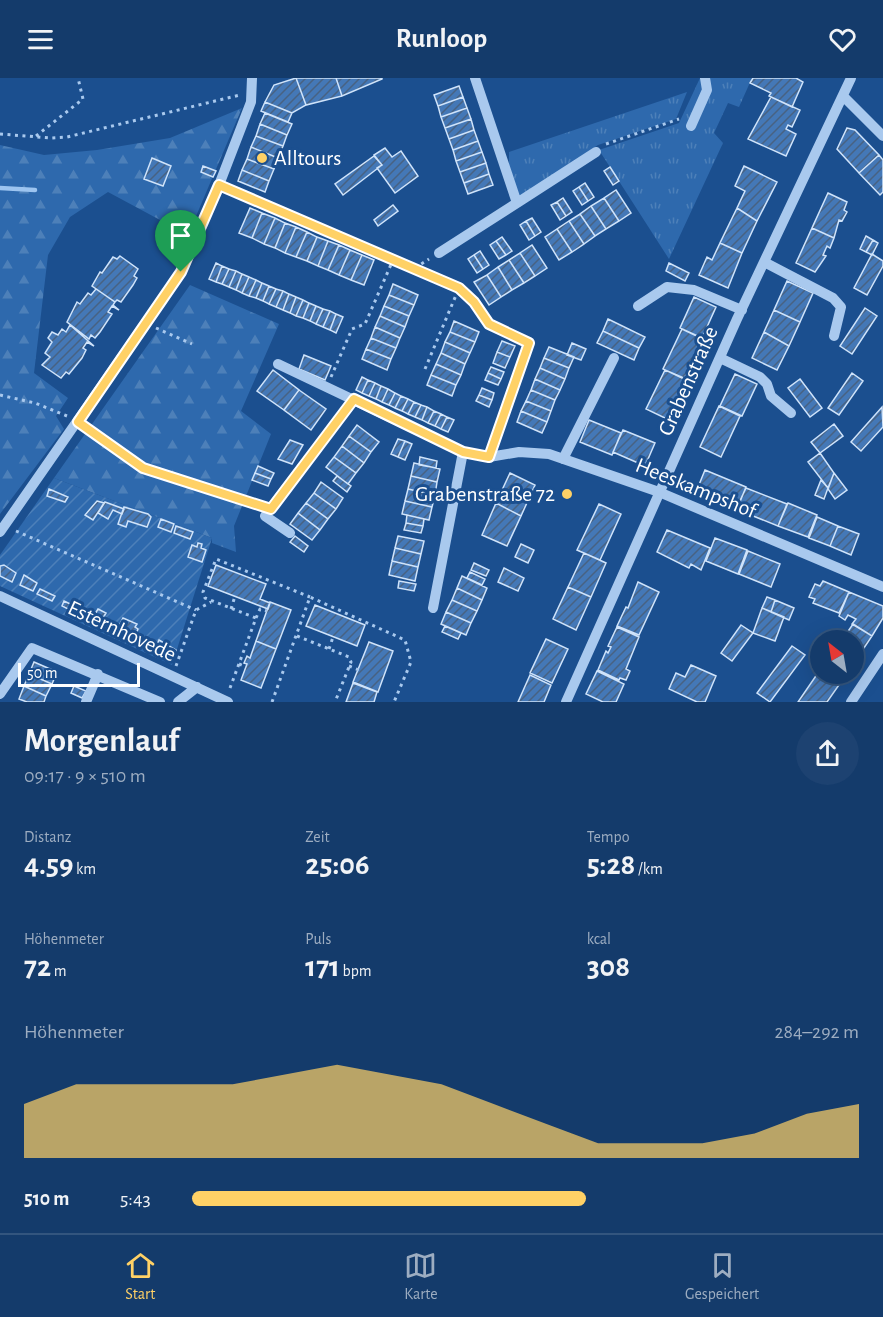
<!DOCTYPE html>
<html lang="de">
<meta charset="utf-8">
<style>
:root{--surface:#143b6b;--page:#1d4271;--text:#f1f3f6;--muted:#9dadc1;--line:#33557e;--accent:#ffd166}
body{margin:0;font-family:"Alegreya Sans",sans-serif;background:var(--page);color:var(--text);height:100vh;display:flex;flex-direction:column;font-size:22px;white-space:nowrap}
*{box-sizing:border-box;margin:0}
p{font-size:20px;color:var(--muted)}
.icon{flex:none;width:33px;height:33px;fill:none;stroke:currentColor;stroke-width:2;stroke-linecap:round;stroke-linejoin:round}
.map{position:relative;height:624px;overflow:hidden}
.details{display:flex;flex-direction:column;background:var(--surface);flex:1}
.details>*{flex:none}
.needle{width:39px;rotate:329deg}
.tools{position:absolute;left:810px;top:552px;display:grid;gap:12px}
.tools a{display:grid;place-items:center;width:54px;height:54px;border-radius:50%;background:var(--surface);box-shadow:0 6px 24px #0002,0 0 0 2px var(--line);font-size:30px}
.scale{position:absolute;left:18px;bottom:15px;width:122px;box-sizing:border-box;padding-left:6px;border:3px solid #fff;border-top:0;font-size:16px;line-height:21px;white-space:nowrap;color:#fff;-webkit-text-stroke:4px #1b4f8f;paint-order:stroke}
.pin{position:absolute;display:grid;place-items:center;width:51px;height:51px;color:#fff;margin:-62px -26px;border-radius:50% 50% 50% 0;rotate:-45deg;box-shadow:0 0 6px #0007}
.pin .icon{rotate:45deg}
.round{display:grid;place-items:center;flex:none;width:63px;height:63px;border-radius:32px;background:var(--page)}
.overview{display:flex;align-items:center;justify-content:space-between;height:102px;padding:0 24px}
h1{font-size:33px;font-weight:700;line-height:45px}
.metrics{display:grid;grid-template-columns:repeat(3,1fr);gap:9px;height:102px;padding:6px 24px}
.metrics div{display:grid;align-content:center}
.metrics b{font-size:30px;font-weight:700}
.metrics small{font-size:16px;font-weight:400}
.metrics p{font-size:16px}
.chart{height:168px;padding:12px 24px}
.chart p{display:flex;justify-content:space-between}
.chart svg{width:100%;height:108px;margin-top:6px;fill:var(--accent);opacity:.7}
ul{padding:0 24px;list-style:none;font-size:20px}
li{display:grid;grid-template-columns:96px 72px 1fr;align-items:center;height:45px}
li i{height:15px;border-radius:8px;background:var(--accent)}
header{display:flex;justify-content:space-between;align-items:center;height:78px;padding:0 24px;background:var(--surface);font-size:27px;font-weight:700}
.menu{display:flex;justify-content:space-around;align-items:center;height:84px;border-top:2px solid var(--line);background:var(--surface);font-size:16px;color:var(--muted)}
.menu a{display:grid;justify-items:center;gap:3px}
.menu .on{color:var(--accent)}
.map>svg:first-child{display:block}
.grass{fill:url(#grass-tufts)}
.forest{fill:url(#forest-firs)}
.garden{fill:url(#garden-furrows)}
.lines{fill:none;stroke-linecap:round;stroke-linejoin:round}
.stream{stroke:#9cc4f0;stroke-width:4.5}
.building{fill:url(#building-hatch);stroke:#cfe3fa;stroke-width:1.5}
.path{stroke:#a9c9ee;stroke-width:3;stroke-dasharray:3 4.5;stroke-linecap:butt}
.minor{stroke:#a9c9ee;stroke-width:10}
.route-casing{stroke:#fff;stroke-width:12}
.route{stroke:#ffd166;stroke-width:8}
.poi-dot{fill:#ffd166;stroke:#1b4f8f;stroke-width:2}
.labels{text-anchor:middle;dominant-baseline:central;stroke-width:6;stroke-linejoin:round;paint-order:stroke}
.poi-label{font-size:22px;fill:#fff;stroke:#1b4f8f;text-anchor:start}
.street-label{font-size:22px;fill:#fff;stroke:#1b4f8f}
</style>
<header><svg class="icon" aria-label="menu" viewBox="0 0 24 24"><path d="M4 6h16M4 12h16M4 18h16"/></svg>Runloop<svg class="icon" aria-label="heart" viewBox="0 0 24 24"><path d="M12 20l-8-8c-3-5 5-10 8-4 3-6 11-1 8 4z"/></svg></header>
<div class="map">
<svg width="883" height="624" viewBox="0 0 883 624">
<defs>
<pattern id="grass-tufts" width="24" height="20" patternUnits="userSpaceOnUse" patternTransform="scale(1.5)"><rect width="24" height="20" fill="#2e69ad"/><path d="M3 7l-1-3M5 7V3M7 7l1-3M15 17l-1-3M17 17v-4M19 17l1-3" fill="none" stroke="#4d80b9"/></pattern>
<pattern id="forest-firs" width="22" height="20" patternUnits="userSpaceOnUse" patternTransform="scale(1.5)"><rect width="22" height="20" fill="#2e69ad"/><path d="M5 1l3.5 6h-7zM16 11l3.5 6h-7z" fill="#4d80b9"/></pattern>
<pattern id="garden-furrows" width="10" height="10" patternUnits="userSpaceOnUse" patternTransform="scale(1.5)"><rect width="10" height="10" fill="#2e69ad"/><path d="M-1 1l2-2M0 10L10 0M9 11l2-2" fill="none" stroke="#4d80b9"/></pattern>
<pattern id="building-hatch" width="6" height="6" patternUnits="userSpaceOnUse" patternTransform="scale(1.5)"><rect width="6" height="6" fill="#4478b7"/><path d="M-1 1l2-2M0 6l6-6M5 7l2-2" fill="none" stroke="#486282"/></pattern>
</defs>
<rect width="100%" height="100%" fill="#1b4f8f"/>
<!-- grass -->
<path class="grass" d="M700 0H752L739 29 728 25 714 55 723 65 669 181 599 72 679 45Z
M687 14 676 41 598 67 520 120 509 88V74Z"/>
<!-- forest -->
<path class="forest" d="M242 30 188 157 108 114 70 139 48 177 34 295 68 320 56 338 64 351 0 436V67L44 77 97 72 170 60Z
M190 207 279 246 241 333 271 356 234 448 236 474 212 465V460L54 400Z"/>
<!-- garden -->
<path class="garden" d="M54 400 212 460 172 587 0 508V477Z"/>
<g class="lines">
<!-- stream -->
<path class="stream" d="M0 110 35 112"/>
</g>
<!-- building -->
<path class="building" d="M296 0 306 27 292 35 265 24 274 7Z
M296 0H336L342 18 306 27Z
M336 0H382V1L342 18Z
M753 0H796L803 4 792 29 769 18 771 15 750 5Z
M459 8 463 19 438 28 434 17Z
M463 19 467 30 441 39 438 28Z
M771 19 800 32 792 49 788 47 786 51 796 56 786 78 748 61Z
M265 24 292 35 288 44 261 33Z
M467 30 471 41 445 50 441 39Z
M265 35 292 46 287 57 260 46Z
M471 41 474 52 449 61 445 50Z
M260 46 287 57 283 68 256 58Z
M847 50 855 52 879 77 859 95 837 71Z
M474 52 478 63 453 72 449 61Z
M256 58 283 68 278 80 251 69Z
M478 63 482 74 456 83 453 72Z
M251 69 278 80 274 91 247 81Z
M385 70 392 79 401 73 418 98 395 115 377 90 382 87 374 77Z
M482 74 486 85 460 94 456 83Z
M879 77 883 82V114L880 117 859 95Z
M374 78 382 87 343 117 335 106Z
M152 80 171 88 163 108 144 101Z
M247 81 274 91 269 103 242 92Z
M486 85 489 96 464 105 460 94Z
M203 88 216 93 213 99 201 94Z
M744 88 777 104 757 143 737 130 745 113 735 108Z
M610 89 619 103 613 107 604 93Z
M242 92 269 103 265 114 238 103Z
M489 96 493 107 468 116 464 105Z
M585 105 594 119 588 123 579 109Z
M579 109 588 123 582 127 573 113Z
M616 112 631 135 619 143 604 120Z
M828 115 847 124 844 132 847 134 842 143 839 142 834 160 812 150Z
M563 120 572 134 566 138 557 124Z
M604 120 619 143 606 151 591 128Z
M557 124 566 138 560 142 551 127Z
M393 127 398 133 378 148 374 142Z
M591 128 606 151 595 158 580 136Z
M250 130 262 135 252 160 239 155Z
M737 130 757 143 742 175 720 165Z
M262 135 275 140 264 166 252 160Z
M580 136 595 158 584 166 569 143Z
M275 140 285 145 275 170 264 166Z
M532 140 541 154 535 158 526 143Z
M526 143 535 158 529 162 520 147Z
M569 143 584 166 572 174 557 151Z
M285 145 296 149 285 175 275 170Z
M296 149 307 154 296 179 285 175Z
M812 150 834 160 830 170 827 168 823 177 826 178 815 194 796 185Z
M557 151 572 174 559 182 545 159Z
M307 154 317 159 307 183 296 179Z
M866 158 873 162 866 174 860 171Z
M317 159 328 163 318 188 307 183Z
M502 159 512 173 506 177 496 163Z
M873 162 878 165 872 177 866 174Z
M328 163 339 167 328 192 318 188Z
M496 163 506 177 499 181 490 167Z
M720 165 742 175 728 210 699 197 707 179 712 182Z
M339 167 350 172 339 197 328 192Z
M532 167 547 190 535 198 520 175Z
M350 172 362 177 351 202 339 197Z
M480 173 489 187 483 191 474 177Z
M520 175 535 198 524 205 509 182Z
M872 176 883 183V188L867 217 854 210Z
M362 177 374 182 364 207 351 202Z
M474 177 483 191 477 195 468 181Z
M120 178 138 191 134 198 137 200 133 207 121 224 117 222 115 224 92 208 100 194 102 195 113 179 117 181Z
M509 182 524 205 512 212 498 189Z
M216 185 222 188 216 204 209 201Z
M669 185 689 195 685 203 666 193Z
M222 188 229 191 222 206 216 204Z
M498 189 512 212 501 219 487 197Z
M229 191 236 193 229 209 222 206Z
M236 193 242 196 236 212 229 209Z
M242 196 249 199 242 215 236 212Z
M487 197 501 219 489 227 474 204Z
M249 199 256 202 249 218 242 215Z
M256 202 262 205 256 220 249 218Z
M787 203 813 215 800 244 774 232Z
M262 205 269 208 263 223 256 220Z
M393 206 418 217 414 227 389 217Z
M269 208 276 211 269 226 263 223Z
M96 211 115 224 113 227 119 232 112 228 108 234 112 236 100 254 95 260 91 257 89 261 67 244 77 224 80 226 88 215 91 217Z
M276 211 283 213 276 229 269 226Z
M283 213 289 216 283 232 276 229Z
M289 216 296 219 290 235 283 232Z
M389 217 414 227 409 238 384 228Z
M296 219 303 222 296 238 290 235Z
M694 219 716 229 702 260 680 250Z
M303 222 309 225 303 240 296 238Z
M309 225 316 228 310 243 303 240Z
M316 228 323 231 316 246 310 243Z
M384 228 409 238 405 249 380 238Z
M865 230 877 238 852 276 840 268Z
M323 231 330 233 323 249 316 246Z
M774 232 800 244 789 268 764 254Z
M330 233 336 236 330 252 323 249Z
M336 236 343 239 336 255 330 252Z
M380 238 405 249 400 260 375 249Z
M608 241 645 259 639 270 603 253Z
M454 243 479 254 475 264 450 254Z
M70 247 94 268 87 264 83 270 86 272 82 280 69 296 66 294 61 300 42 287 50 279 45 275 52 264 48 260 52 254 58 257 62 251 66 254Z
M375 249 400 260 396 270 371 260Z
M682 251 703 261 684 301 663 291Z
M603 253 639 270 634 282 597 265Z
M450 254 475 264 470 275 445 264Z
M764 254 789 268 777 292 752 280Z
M371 260 396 270 391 281 366 271Z
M502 263 515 268 510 279 497 274Z
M445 264 470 275 465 286 441 275Z
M572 265 586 271 581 282 567 277Z
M549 269 574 279 569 290 544 280Z
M366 271 391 281 387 292 362 281Z
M497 274 510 279 505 290 493 285Z
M441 275 465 286 461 297 436 286Z
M304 277 331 288 325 302 299 291Z
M544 280 569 290 565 301 540 290Z
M436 286 461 297 456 307 431 297Z
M491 289 504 294 501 301 488 295Z
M540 290 565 301 560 312 535 301Z
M273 292 299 312 284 332 257 313Z
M665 292 686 301 667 341 646 331Z
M488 295 501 301 498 307 485 302Z
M852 295 863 303 839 337 828 330Z
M735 296 757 306 742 338 720 328Z
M431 297 456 307 452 318 427 307Z
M362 299 368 302 362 315 356 312Z
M535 301 560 312 555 322 531 312Z
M800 301 822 330 810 339 788 310Z
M368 302 375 305 369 318 362 315Z
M375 305 381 308 376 321 369 318Z
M381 308 388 311 382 324 376 321Z
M482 310 494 315 492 322 479 317Z
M388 311 395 315 389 327 382 324Z
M299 312 326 331 311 352 284 332Z
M531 312 555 322 551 333 526 323Z
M395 315 401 318 395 330 389 327Z
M479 317 492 322 489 329 476 323Z
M401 318 408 321 402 333 395 330Z
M408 321 414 324 408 336 402 333Z
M526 323 551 333 547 344 521 333Z
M414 324 421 327 415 339 408 336Z
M421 327 427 329 422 342 415 339Z
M719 328 740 338 721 379 700 369Z
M427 329 434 333 428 345 422 342Z
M882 329 883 349 861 373 851 364Z
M434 333 441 336 435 348 428 345Z
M521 333 547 344 542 355 517 344Z
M441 336 447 339 441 351 435 348Z
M447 339 454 342 448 354 441 351Z
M589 342 621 355 612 377 580 364Z
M834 346 843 358 820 375 811 364Z
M357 347 379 364 371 374 349 358Z
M623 352 655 365 645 388 613 374Z
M349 358 371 374 364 385 342 368Z
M398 361 405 363 398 379 391 376Z
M290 362 303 367 292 386 278 381Z
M405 363 412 366 405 382 398 379Z
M342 368 364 385 356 395 334 379Z
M820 375 834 395 828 410 808 384Z
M334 379 356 395 348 406 326 389Z
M420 379 437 383 436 390 419 387Z
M414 385 440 391 437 404 411 398Z
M258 388 274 395 271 401 255 395Z
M705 392 746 409 737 431 696 414Z
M255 395 271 401 268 408 252 402Z
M510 395 535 407 521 438 496 425Z
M834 395 847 412 835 421 828 411Z
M337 398 351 408 347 414 333 403Z
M411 398 437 404 435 417 408 411Z
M821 402 828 410 824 421 815 417Z
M321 404 343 420 336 431 314 415Z
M746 410 787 426 778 448 736 431Z
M49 411 68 419 65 424 47 418Z
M408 411 435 417 432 429 405 423Z
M314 415 336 431 328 441 306 425Z
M97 423 104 425 93 442 85 437Z
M405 423 432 429 429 442 402 436Z
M105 424 124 431 122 436 113 432 108 441 98 435Z
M306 425 328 441 320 452 298 435Z
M496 425 521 438 507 468 482 457Z
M788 425 817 437 808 459 778 448Z
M599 426 621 436 600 482 577 472Z
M124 429 148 436 151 439 147 449 128 443 126 449 118 446Z
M298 435 320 452 312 462 290 446Z
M407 437 424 441 423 448 406 445Z
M817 439 838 448 830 468 809 460Z
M161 441 174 446 171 454 158 449Z
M406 445 423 448 421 455 404 452Z
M176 448 193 454 190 461 174 455Z
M838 448 859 456 851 477 830 468Z
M667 452 710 470 701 492 691 486 689 490 657 474Z
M295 458 308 468 304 474 290 464Z
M398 458 424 463 421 476 395 470Z
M715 460 747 472 738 496 706 483Z
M198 465 202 466 201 470 206 472 202 484 188 479 192 467 197 469Z
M521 466 534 472 528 485 515 479Z
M395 470 421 476 418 489 392 483Z
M748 473 780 486 771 509 739 496Z
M584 475 606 485 591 519 568 509Z
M392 483 418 489 415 503 389 497Z
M474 485 489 492 486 498 471 492Z
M4 487 16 495 12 504 0 498V488Z
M216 487 266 506 260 521 270 525 268 531 208 508Z
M504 490 524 500 518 513 498 504Z
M470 494 485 501 482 507 467 500Z
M24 497 37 505 33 513 20 507Z
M462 498 487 510 482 522 457 510Z
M399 503 416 506 414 513 398 510Z
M823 503 849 514 839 535 813 525 815 521 809 519 815 506 820 508Z
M638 504 659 514 639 557 617 548 626 529 628 530Z
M568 509 591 519 576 552 553 541Z
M457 510 482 522 477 533 452 522Z
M40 511 55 518 52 523 37 516Z
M849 514 883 528V540L872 558 852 546 856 541 848 537 845 542 839 538Z
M767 519 775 522 771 534 762 530Z
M452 522 477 533 471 545 446 534Z
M775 522 794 530 789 542 771 534Z
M64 523 85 533 82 538 62 528Z
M270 524 291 532 276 571 256 563Z
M315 527 365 547 357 568 306 548Z
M762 530 784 539 775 563 753 555Z
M98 531 106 535 103 540 109 543 105 549 91 543Z
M446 534 471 545 466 557 441 546Z
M123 540 137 546 135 549 138 551 134 560 117 552Z
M853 546 872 558 860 576 854 572V562H842Z
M741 547 753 555 732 583 721 575Z
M445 548 461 555 458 561 442 554Z
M617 549 639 559 626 591 630 593 626 602 620 600 619 602 598 592 606 573 608 575 611 569 608 568Z
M139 557 157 566 155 571 137 563Z
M546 561 568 571 552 605 530 595Z
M159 562 176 572 173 582 154 574Z
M256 563 276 571 261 610 241 602 247 586 244 585 247 578 250 580Z
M369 564 393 573 378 614 353 604Z
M792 568 805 577 770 624 757 615Z
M34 584 57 594 52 606 29 596Z
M691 587 716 598 705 624H697L669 611 676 595 685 599Z
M820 592V596L846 597 827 624H798Z
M597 593 624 606 616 624H603L586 616Z
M29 596 52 606 46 618 24 608Z
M530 597 551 607 544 624H518Z
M353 605 377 614 374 624H346Z
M24 608 46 618 44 624H27L19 621Z
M74 608 86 613 82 620 71 615Z"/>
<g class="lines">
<!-- path -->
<path class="path" d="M0 56 51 60 67 59 240 17
M36 58 83 21 78 0
M606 66 679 41
M231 113 459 210 474 224 489 246 518 259
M415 190 429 181
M156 250 192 266
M425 291 459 210
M331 299 352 251 365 246 393 182
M0 317 35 325 67 338
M88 351 143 390 258 426
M16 453 196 532
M231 531 235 518
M256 540 260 531 267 533
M297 558 349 579 351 584 335 624
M329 571 333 559
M239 586 246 589
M176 588 196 532 211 524
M349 588 359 592
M230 610 256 540 205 520 203 514 216 481 310 519
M272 624 310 519 405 562 411 584 394 624"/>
<!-- minor -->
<path class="minor" d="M843 18 883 58
M691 48 707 12 705 0
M517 125 596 74
M439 175 517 125 475 0
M764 184 833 220 841 229 834 258
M638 228 667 209 694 212 742 232
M720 280 760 299 767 306 771 318 791 335
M278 286 463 374 489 379 519 374 549 376 659 414 883 509
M489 379 529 265
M563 381 614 280
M0 454 181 194 219 107 251 24 252 0
M290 455 265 438 354 321
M0 518 228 624
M433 530 463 374
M0 616 32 570 160 624
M86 624 98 596
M178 624 197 609
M566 624 737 241 851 0
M851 624 883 576"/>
</g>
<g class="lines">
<defs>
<path id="route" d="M219 107 459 210 474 224 489 246 529 265 489 379 463 374 354 321 271 431 143 390 78 344 181 194Z"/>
</defs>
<!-- route casing -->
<use href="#route" class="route-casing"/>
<!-- route -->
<use href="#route" class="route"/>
</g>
<!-- markers -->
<g class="poi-dot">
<circle cx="262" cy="80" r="6"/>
<circle cx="567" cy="416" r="6"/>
</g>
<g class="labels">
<!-- poi labels -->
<g class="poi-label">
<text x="274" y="80">Alltours</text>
<text x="555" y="416" text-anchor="end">Grabenstraße 72</text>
</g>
<!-- street labels -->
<g class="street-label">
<text transform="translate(688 303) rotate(-66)">Grabenstraße</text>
<text transform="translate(696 410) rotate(22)">Heeskampshof</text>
<text transform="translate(122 553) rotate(25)">Esternhovede</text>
</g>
</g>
</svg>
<div class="tools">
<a><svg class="needle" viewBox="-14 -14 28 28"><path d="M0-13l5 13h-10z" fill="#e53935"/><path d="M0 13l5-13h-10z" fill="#9dadc1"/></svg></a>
</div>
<div class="scale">50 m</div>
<div class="pin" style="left:181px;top:194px;background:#1e9e55"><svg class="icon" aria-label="arrive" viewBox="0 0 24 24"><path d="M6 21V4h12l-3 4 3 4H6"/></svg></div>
</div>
<section class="details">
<div class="overview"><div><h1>Morgenlauf</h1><p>09:17 · 9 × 510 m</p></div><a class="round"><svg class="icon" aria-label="share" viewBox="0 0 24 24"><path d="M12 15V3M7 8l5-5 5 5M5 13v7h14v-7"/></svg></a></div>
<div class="metrics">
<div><p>Distanz</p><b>4.59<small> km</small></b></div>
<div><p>Zeit</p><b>25:06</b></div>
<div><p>Tempo</p><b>5:28<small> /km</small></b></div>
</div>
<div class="metrics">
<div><p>Höhenmeter</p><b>72<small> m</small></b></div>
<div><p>Puls</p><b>171<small> bpm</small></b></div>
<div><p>kcal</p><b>308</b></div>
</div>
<div class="chart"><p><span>Höhenmeter</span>284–292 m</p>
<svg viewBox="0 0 160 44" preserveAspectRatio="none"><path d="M0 44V22L10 14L20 14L30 14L40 14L50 10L60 6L70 10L80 14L90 22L100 30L110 38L120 38L130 38L140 34L150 26L160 22V44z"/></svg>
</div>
<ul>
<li><b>510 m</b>5:43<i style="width:59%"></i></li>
</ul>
</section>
<nav class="menu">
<a class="on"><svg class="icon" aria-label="home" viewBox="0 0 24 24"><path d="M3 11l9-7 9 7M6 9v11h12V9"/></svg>Start</a>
<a><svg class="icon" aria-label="map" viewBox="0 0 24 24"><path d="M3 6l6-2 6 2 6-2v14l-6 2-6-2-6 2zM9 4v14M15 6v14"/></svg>Karte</a>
<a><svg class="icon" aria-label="saved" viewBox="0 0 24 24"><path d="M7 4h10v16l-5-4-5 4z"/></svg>Gespeichert</a>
</nav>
